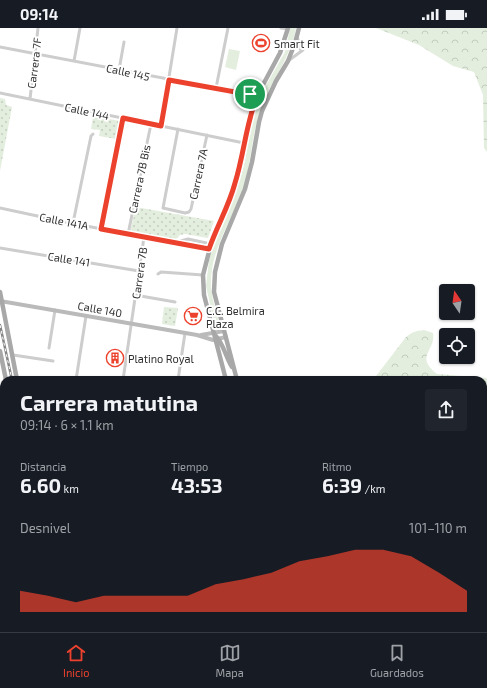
<!DOCTYPE html>
<html lang="es">
<meta charset="utf-8">
<style>
:root{--surface:#171b24;--page:#20242c;--text:#f1f3f6;--muted:#9ea1a6;--line:#363941;--accent:#ec422d}
body{margin:0;font-family:"Exo 2",sans-serif;background:var(--page);color:var(--text);height:100vh;display:flex;flex-direction:column;font-size:15px;white-space:nowrap}
*{box-sizing:border-box;margin:0}
p{font-size:13px;color:var(--muted)}
.icon{flex:none;width:22px;height:22px;fill:none;stroke:currentColor;stroke-width:2;stroke-linecap:round;stroke-linejoin:round}
.map{position:relative;flex:1;overflow:hidden}
.drawer{position:absolute;left:0px;top:348px;width:487px;height:256px;display:flex;flex-direction:column;background:var(--surface);border-radius:12px 12px 0 0;box-shadow:0 1px 3px #0004}
.drawer>*{flex:none}
.needle{width:26px;rotate:347deg}
.tools{position:absolute;left:439px;top:256px;display:grid;gap:8px}
.tools a{display:grid;place-items:center;width:36px;height:36px;border-radius:4px;background:var(--surface);box-shadow:0 1px 3px #0004;font-size:20px}
.pin{position:absolute;display:grid;place-items:center;width:34px;height:34px;color:#fff;margin:-17px;border:2px solid #fff;border-radius:50%;box-shadow:0 1px 4px #0007}
.round{display:grid;place-items:center;flex:none;width:42px;height:42px;border-radius:4px;background:var(--page)}
.overview{display:flex;align-items:center;justify-content:space-between;height:68px;padding:0 20px}
h1{font-size:22px;font-weight:700;line-height:30px}
.metrics{display:grid;grid-template-columns:repeat(3,1fr);gap:6px;height:68px;padding:4px 20px}
.metrics div{display:grid;align-content:center}
.metrics b{font-size:20px;font-weight:700}
.metrics small{font-size:11px;font-weight:400}
.metrics p{font-size:11px}
.chart{height:112px;padding:8px 20px}
.chart p{display:flex;justify-content:space-between}
.chart svg{width:100%;height:72px;margin-top:4px;fill:var(--accent);opacity:.7}
.status{display:flex;justify-content:space-between;align-items:center;height:28px;padding:0 20px;background:var(--surface);direction:ltr}
.status svg{height:11px;fill:currentColor}
.menu{display:flex;justify-content:space-around;align-items:center;height:56px;border-top:1px solid var(--line);background:var(--surface);font-size:11px;color:var(--muted)}
.menu a{display:grid;justify-items:center;gap:2px}
.menu .active{color:var(--accent)}
.map>svg:first-child{display:block}
.green{fill:#e3eede}
.forest{fill:url(#forest-crowns)}
.park{fill:url(#park-dots)}
.lines{fill:none;stroke-linecap:round;stroke-linejoin:round}
.street{stroke:#cdcdcd;stroke-width:3}
.secondary{stroke:#bababa;stroke-width:4}
.primary{stroke:#a8a8a8;stroke-width:4.5}
.rail-casing{stroke:#858585;stroke-width:2.5}
.rail{stroke:#fff;stroke-width:1;stroke-dasharray:3;stroke-linecap:butt}
.route-casing{stroke:#fff;stroke-width:8}
.route{stroke:#ec422d;stroke-width:5}
.labels{text-anchor:middle;dominant-baseline:central;stroke-width:4;stroke-linejoin:round;paint-order:stroke}
.poi-label{font-size:11px;fill:#303030;stroke:#fff;text-anchor:start}
.street-label{font-size:11px;fill:#303030;stroke:#fff}
</style>
<div class="status"><b>09:14</b><svg viewBox="0 0 49 12"><path d="M0 12V9h3v3zM5 12V6h3v6zM10 12V3h3v9zM15 12V0h3v12zM26 1h20v11H26zM47 4h2v5h-2z"/></svg></div>
<div class="map">
<svg width="487" height="604" viewBox="0 0 487 604">
<defs>
<pattern id="forest-crowns" width="20" height="18" patternUnits="userSpaceOnUse"><rect width="20" height="18" fill="#e3eede"/><path d="M2 6a3 3 0 1 1 6 0M12 15a3 3 0 1 1 6 0" fill="none" stroke="#c3ccbf"/></pattern>
<pattern id="park-dots" width="8" height="8" patternUnits="userSpaceOnUse"><rect width="8" height="8" fill="#e3eede"/><path d="M2 2h.1M6 6h.1" fill="none" stroke="#c3ccbf" stroke-width="1.8" stroke-linecap="round"/></pattern>
</defs>
<rect width="100%" height="100%" fill="#fff"/>
<!-- green -->
<path class="green" d="M290 0H296C291 28 274 49 263 75 252 101 252 131 244 158 233 191 209 223 211 259 212 271 216 283 219 294V300L216 303 206 258 209 232 214 215 239 155 245 133 252 88 257 73 285 24Z
M229 21 240 23 236 42 225 39Z"/>
<!-- forest -->
<path class="forest" d="M376 0H487V124L484 120 483 67 474 44 453 38 419 17Z
M424 302 433 305C436 323 414 328 437 346L487 350V510L483 511V352H373L406 309C412 304 416 303 424 302Z"/>
<!-- park -->
<path class="park" d="M0 70 5 71 6 77 12 79 0 143Z
M93 88 120 93 116 111 99 108 100 102 91 101Z
M136 179 214 193 208 210 185 206 180 207 175 212 130 204Z
M164 279 178 280 175 298 162 296Z
M4 393V496H0V426Z"/>
<g class="lines">
<!-- street -->
<path class="street" d="M281 0 288 1
M0 19 257 68
M74 33 80 0
M288 33 303 22 300 21 299 14 297 9
M119 42 124 14
M216 60 228 0
M0 65 244 115
M30 71 38 0
M161 98 177 0
M178 101 163 180 185 185 189 184 191 181 207 107
M0 180 70 195 209 221
M73 195 91 108 93 106
M101 201 123 90
M128 206 151 96
M177 214 188 211 211 216
M0 220 139 243
M158 246 161 244 203 247
M135 267 175 274
M49 320 55 282
M13 327 53 333
M76 352 86 288
M123 352 144 209
M178 352 185 305
M0 408 4 375
M0 498H4
M483 521 487 516
M483 531 487 538
M202 600 203 604
M44 604 48 600
M319 604 320 600
M358 604 359 600
M384 604V600
M422 604 423 600
M457 604 458 600"/>
<!-- secondary -->
<path class="secondary" d="M0 273 197 307 213 312 226 309
M201 307 224 303"/>
<!-- primary -->
<path class="primary" d="M0 264 17 352
M215 307C224 316 225 328 232 339
M0 323 6 352
M226 352 204 267 203 247 211 216 227 181 236 154 250 85 257 68 280 25 288 0
M237 352 214 264 215 244 222 216 245 161 252 134 259 94 262 83 276 53 288 33 295 15 299 0
M0 534H4
M0 544H4
M0 550 4 549
M55 600 56 604
M68 600 69 604
M272 600 274 604
M283 600 285 604
M21 604 38 600"/>
<defs>
<path id="rail" d="M0 297 12 352
M63 600 64 604"/>
</defs>
<!-- rail casing -->
<use href="#rail" class="rail-casing"/>
<!-- rail -->
<use href="#rail" class="rail"/>
</g>
<g class="lines">
<defs>
<path id="route" d="M169 52 257 68C246 96 244 126 235 155 229 178 217 198 209 221L101 201 123 90 161 98Z"/>
</defs>
<!-- route casing -->
<use href="#route" class="route-casing"/>
<!-- route -->
<use href="#route" class="route"/>
</g>
<!-- icons -->
<defs>
<symbol id="stadium-ring" viewBox="-11 -11 22 22"><circle r="9.5" fill="#fff" stroke="#ec422d" stroke-width="1.5"/><path d="M0-5a6.5 5 0 1 0 0 10a6.5 5 0 1 0 0-10ZM-3.5-1.8h7v3.6h-7Z" fill="#ec422d"/></symbol>
<symbol id="supermarket-ring" viewBox="-11 -11 22 22"><circle r="9.5" fill="#fff" stroke="#ec422d" stroke-width="1.5"/><path d="M-6-5.5h2.5l.6 2H6L4.5 2H-2.5L-4.4-4H-6ZM-1.5 3.2a1.3 1.3 0 1 0 .1 0ZM3 3.2a1.3 1.3 0 1 0 .1 0Z" fill="#ec422d"/></symbol>
<symbol id="building-ring" viewBox="-11 -11 22 22"><circle r="9.5" fill="#fff" stroke="#ec422d" stroke-width="1.5"/><path d="M-4-6H4V6H1V3H-1V6H-4ZM-2.5-4.3h1.7v1.8h-1.7ZM.8-4.3h1.7v1.8H.8ZM-2.5-1h1.7V.8h-1.7ZM.8-1h1.7V.8H.8Z" fill="#ec422d"/></symbol>
</defs>
<g fill-rule="evenodd">
<use href="#stadium-ring" x="251" y="5" width="20" height="20"/>
<use href="#supermarket-ring" x="183" y="278" width="20" height="20"/>
<use href="#building-ring" x="105" y="320" width="20" height="20"/>
</g>
<g class="labels">
<!-- poi labels -->
<g class="poi-label">
<text x="274" y="15">Smart Fit</text>
<text x="206" y="282">C.C. Belmira<tspan x="206" dy="13">Plaza</tspan></text>
<text x="128" y="330">Platino Royal</text>
</g>
<!-- street labels -->
<g class="street-label">
<text transform="translate(34 35) rotate(-83)">Carrera 7F</text>
<text transform="translate(128 44) rotate(12)">Calle 145</text>
<text transform="translate(87 83) rotate(12)">Calle 144</text>
<text transform="translate(198 146) rotate(-78)">Carrera 7A</text>
<text transform="translate(139 151) rotate(-78)">Carrera 7B Bis</text>
<text transform="translate(64 193) rotate(11)">Calle 141A</text>
<text transform="translate(69 231) rotate(9)">Calle 141</text>
<text transform="translate(139 245) rotate(-82)">Carrera 7B</text>
<text transform="translate(100 281) rotate(10)">Calle 140</text>
</g>
</g>
</svg>
<div class="tools">
<a><svg class="needle" viewBox="-14 -14 28 28"><path d="M0-13l5 13h-10z" fill="#e53935"/><path d="M0 13l5-13h-10z" fill="#9ea1a6"/></svg></a>
<a><svg class="icon" aria-label="locate" viewBox="0 0 24 24"><circle cx="12" cy="12" r="6"/><path d="M12 2v4M12 18v4M2 12h4M18 12h4"/></svg></a>
</div>
<div class="pin" style="left:250px;top:66px;background:#1e9e55"><svg class="icon" aria-label="arrive" viewBox="0 0 24 24"><path d="M6 21V4h12l-3 4 3 4H6"/></svg></div>
<section class="drawer">
<div class="overview"><div><h1>Carrera matutina</h1><p>09:14 · 6 × 1.1 km</p></div><a class="round"><svg class="icon" aria-label="share" viewBox="0 0 24 24"><path d="M12 15V3M7 8l5-5 5 5M5 13v7h14v-7"/></svg></a></div>
<div class="metrics">
<div><p>Distancia</p><b>6.60<small> km</small></b></div>
<div><p>Tiempo</p><b>43:53</b></div>
<div><p>Ritmo</p><b>6:39<small> /km</small></b></div>
</div>
<div class="chart"><p><span>Desnivel</span>101–110 m</p>
<svg viewBox="0 0 160 44" preserveAspectRatio="none"><path d="M0 44V31L10 34L20 38L30 34L40 34L50 34L60 34L70 27L80 24L90 20L100 13L110 10L120 6L130 6L140 10L150 20L160 31V44z"/></svg>
</div>
</section>
</div>
<nav class="menu">
<a class="active"><svg class="icon" aria-label="home" viewBox="0 0 24 24"><path d="M3 11l9-7 9 7M6 9v11h12V9"/></svg>Inicio</a>
<a><svg class="icon" aria-label="map" viewBox="0 0 24 24"><path d="M3 6l6-2 6 2 6-2v14l-6 2-6-2-6 2zM9 4v14M15 6v14"/></svg>Mapa</a>
<a><svg class="icon" aria-label="saved" viewBox="0 0 24 24"><path d="M7 4h10v16l-5-4-5 4z"/></svg>Guardados</a>
</nav>
